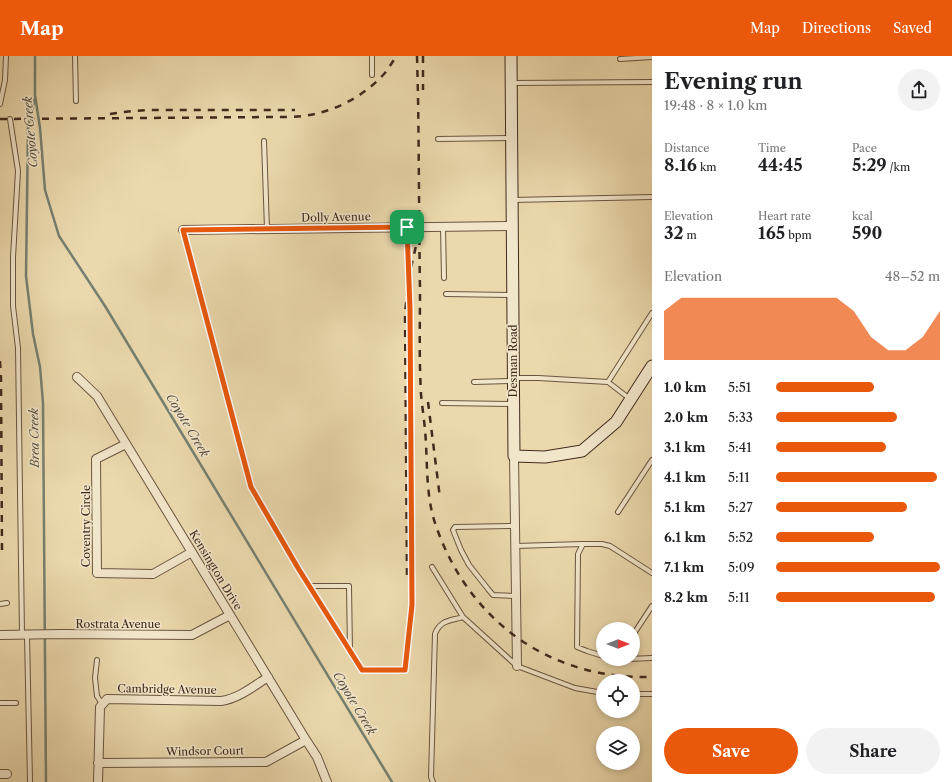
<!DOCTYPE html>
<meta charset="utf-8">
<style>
:root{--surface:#fff;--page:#f2f2f2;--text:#202124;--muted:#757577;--accent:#ea580c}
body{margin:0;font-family:"Libre Caslon Text",serif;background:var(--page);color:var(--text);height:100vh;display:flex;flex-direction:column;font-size:15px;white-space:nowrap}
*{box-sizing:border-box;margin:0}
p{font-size:13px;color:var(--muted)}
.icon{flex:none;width:22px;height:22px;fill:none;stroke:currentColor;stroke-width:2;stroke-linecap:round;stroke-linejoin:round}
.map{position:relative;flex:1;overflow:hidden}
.side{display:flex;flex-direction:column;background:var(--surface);width:300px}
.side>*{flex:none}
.needle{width:26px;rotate:90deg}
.buttons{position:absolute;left:596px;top:566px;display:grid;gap:8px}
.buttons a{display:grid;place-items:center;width:44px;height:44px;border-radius:50%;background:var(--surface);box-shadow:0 2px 6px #0003;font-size:20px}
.pin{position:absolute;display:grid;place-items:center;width:34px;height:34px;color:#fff;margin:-17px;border-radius:8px;box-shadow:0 2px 6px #0006}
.round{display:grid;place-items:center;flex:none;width:42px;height:42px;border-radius:21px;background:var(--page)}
.head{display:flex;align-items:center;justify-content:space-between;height:68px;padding:0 12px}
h1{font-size:22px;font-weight:800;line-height:30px}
.metrics{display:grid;grid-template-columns:repeat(3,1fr);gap:6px;height:68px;padding:4px 12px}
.metrics div{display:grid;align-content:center}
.metrics b{font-size:17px;font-weight:800}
.metrics small{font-size:11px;font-weight:400}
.metrics p{font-size:11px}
.chart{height:112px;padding:8px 12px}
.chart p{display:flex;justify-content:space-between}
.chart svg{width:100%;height:72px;margin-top:4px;fill:var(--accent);opacity:.7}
.cta{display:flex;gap:8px;margin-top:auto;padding:8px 12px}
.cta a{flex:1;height:46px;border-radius:24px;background:var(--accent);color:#fff;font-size:16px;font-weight:800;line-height:46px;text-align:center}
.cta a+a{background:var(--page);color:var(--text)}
ul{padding:0 12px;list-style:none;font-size:13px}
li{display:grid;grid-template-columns:64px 48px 1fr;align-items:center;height:30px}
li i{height:10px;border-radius:5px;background:var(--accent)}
header{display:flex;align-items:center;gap:24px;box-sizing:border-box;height:56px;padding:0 20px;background:var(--accent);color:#fff}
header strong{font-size:19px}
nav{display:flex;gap:22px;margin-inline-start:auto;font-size:14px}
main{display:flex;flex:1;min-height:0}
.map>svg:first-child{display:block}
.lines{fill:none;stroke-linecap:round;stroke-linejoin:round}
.stream{stroke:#758071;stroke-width:2.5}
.lane-casing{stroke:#6b5541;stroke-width:6}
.street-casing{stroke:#6b5541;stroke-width:10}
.secondary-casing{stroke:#40291d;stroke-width:13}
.lane{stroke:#f2e6ca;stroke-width:4}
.street{stroke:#f2e6ca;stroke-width:8}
.secondary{stroke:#f2e6ca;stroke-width:11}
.rail{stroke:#40291d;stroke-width:2.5;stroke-dasharray:7 7;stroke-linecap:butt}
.route-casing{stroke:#fff;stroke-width:8}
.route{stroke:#ea580c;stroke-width:5}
.labels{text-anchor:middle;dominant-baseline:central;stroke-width:3;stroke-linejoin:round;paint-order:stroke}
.street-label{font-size:11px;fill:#40291d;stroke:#f2e6ca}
.water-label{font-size:12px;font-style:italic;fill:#564d40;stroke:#f2e6ca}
</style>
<header>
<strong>Map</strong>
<nav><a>Map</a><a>Directions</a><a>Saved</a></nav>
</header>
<main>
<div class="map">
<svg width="652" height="726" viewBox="0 0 652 726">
<rect width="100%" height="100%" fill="#ebd9ad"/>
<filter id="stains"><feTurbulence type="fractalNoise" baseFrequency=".005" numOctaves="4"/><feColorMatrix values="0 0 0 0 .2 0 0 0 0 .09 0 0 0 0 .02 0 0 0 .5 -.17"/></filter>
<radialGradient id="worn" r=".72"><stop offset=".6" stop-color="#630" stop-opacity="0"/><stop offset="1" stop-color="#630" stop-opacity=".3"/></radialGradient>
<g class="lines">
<!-- stream -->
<path class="stream" d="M35 0V39L40 72 45 134 59 180 105 250 392 726
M35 42 28 71 26 220 33 278 40 311 43 347 46 726"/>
<defs>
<path id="lane" d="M75 0 76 45
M620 3 652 1
M372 19V0
M512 27 652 26
M0 48 5 24 6 0
M10 63 18 115 13 201V250L18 292 22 578
M438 83 511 82
M264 85 267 173
M512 144 652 141
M443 171 444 222
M183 174 251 431 298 512 361 614H405L412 549 410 253 407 171
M446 238 512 239
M513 322H538L608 326
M474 326 513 325
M630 343 608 326 652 257
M442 347 513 348
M618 456 652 404
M515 470 455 471 453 474 461 494 469 509 488 533 493 539 516 540
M515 490 583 488
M432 511 463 561C450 565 440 564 435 578L431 721 433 726
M309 530H349L350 595
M0 548 7 547
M463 561 517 610 575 632 603 637
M27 579 30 726
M633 579 652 550
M603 600 587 595 577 591 578 498 583 488H602L610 490 652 517
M628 603 652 602
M97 604 95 622 97 640 102 648
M633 638H652
M0 647H16"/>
<path id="street" d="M183 174 512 170
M77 321 97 340 306 684 317 701 327 726
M126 388 96 403 97 517 153 518 192 496
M514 400 517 610
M0 579 61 578 192 579 230 559
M98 707 266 706 306 684
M0 718H7
M98 726 100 651 107 643 221 645C238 643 254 630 268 621"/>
<path id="secondary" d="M511 0 514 400 545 401 582 395 616 366 652 310"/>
</defs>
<!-- lane casing -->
<use href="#lane" class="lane-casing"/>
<!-- street casing -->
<use href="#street" class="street-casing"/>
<!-- secondary casing -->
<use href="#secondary" class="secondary-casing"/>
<!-- lane -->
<use href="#lane" class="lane"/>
<!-- street -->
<use href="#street" class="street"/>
<!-- secondary -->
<use href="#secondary" class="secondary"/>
<!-- rail -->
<path class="rail" d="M417 0 418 40C419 104 419 169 420 234 420 268 419 303 421 338 422 350 424 362 425 374 428 406 425 439 436 470 469 565 550 624 652 621
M423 0V34
M110 58 132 55 149 54H295
M0 63 275 61C288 61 302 61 315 58 341 52 366 38 384 18 389 12 392 6 397 0
M0 305 1 322 2 496
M428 346 440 442
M407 519 405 257 409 220 416 190"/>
</g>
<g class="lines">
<defs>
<path id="route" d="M407 171 410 253 412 549 405 614H362L298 512 251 431 183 174Z"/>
</defs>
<!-- route casing -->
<use href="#route" class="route-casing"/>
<!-- route -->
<use href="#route" class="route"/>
</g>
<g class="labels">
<!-- street labels -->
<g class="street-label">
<text transform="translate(336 161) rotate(-1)">Dolly Avenue</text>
<text transform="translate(513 305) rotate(-90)">Desman Road</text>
<text transform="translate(86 470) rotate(-90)">Coventry Circle</text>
<text transform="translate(216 514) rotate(59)">Kensington Drive</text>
<text x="118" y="568">Rostrata Avenue</text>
<text transform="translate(167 633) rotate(1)">Cambridge Avenue</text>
<text transform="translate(205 695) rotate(-1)">Windsor Court</text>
</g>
<!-- water labels -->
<g class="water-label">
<text transform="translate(30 76) rotate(-95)">Coyote Creek</text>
<text transform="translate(188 369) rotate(59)">Coyote Creek</text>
<text transform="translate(34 382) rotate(-91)">Brea Creek</text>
<text transform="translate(355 647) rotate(59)">Coyote Creek</text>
</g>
</g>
<rect width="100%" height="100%" filter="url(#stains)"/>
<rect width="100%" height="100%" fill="url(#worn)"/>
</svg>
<div class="buttons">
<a><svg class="needle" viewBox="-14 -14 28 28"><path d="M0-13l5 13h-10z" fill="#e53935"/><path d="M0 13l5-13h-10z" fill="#757577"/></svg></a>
<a><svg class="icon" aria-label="locate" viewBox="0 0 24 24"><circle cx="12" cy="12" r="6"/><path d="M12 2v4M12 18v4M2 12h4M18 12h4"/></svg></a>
<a><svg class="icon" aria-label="layers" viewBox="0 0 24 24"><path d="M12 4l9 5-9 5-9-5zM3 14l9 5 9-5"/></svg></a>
</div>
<div class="pin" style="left:407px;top:171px;background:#1e9e55"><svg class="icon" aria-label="arrive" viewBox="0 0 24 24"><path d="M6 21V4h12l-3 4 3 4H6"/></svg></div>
</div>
<section class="side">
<div class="head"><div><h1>Evening run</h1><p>19:48 · 8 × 1.0 km</p></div><a class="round"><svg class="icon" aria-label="share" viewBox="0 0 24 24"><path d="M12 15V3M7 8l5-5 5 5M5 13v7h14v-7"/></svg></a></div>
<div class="metrics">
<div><p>Distance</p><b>8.16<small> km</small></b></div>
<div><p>Time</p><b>44:45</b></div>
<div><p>Pace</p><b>5:29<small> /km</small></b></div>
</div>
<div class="metrics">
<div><p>Elevation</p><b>32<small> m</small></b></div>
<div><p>Heart rate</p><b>165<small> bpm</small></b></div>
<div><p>kcal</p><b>590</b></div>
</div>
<div class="chart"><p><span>Elevation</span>48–52 m</p>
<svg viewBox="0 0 160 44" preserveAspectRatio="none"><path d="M0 44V14L10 6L20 6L30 6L40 6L50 6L60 6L70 6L80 6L90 6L100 6L110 14L120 30L130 38L140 38L150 30L160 14V44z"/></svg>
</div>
<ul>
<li><b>1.0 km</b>5:51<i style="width:60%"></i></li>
<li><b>2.0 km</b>5:33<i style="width:74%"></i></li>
<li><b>3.1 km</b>5:41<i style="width:67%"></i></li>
<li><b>4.1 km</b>5:11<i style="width:98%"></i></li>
<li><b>5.1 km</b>5:27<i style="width:80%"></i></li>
<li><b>6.1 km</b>5:52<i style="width:60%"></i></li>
<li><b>7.1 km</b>5:09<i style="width:100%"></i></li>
<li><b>8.2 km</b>5:11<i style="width:97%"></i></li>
</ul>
<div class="cta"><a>Save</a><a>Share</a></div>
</section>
</main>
